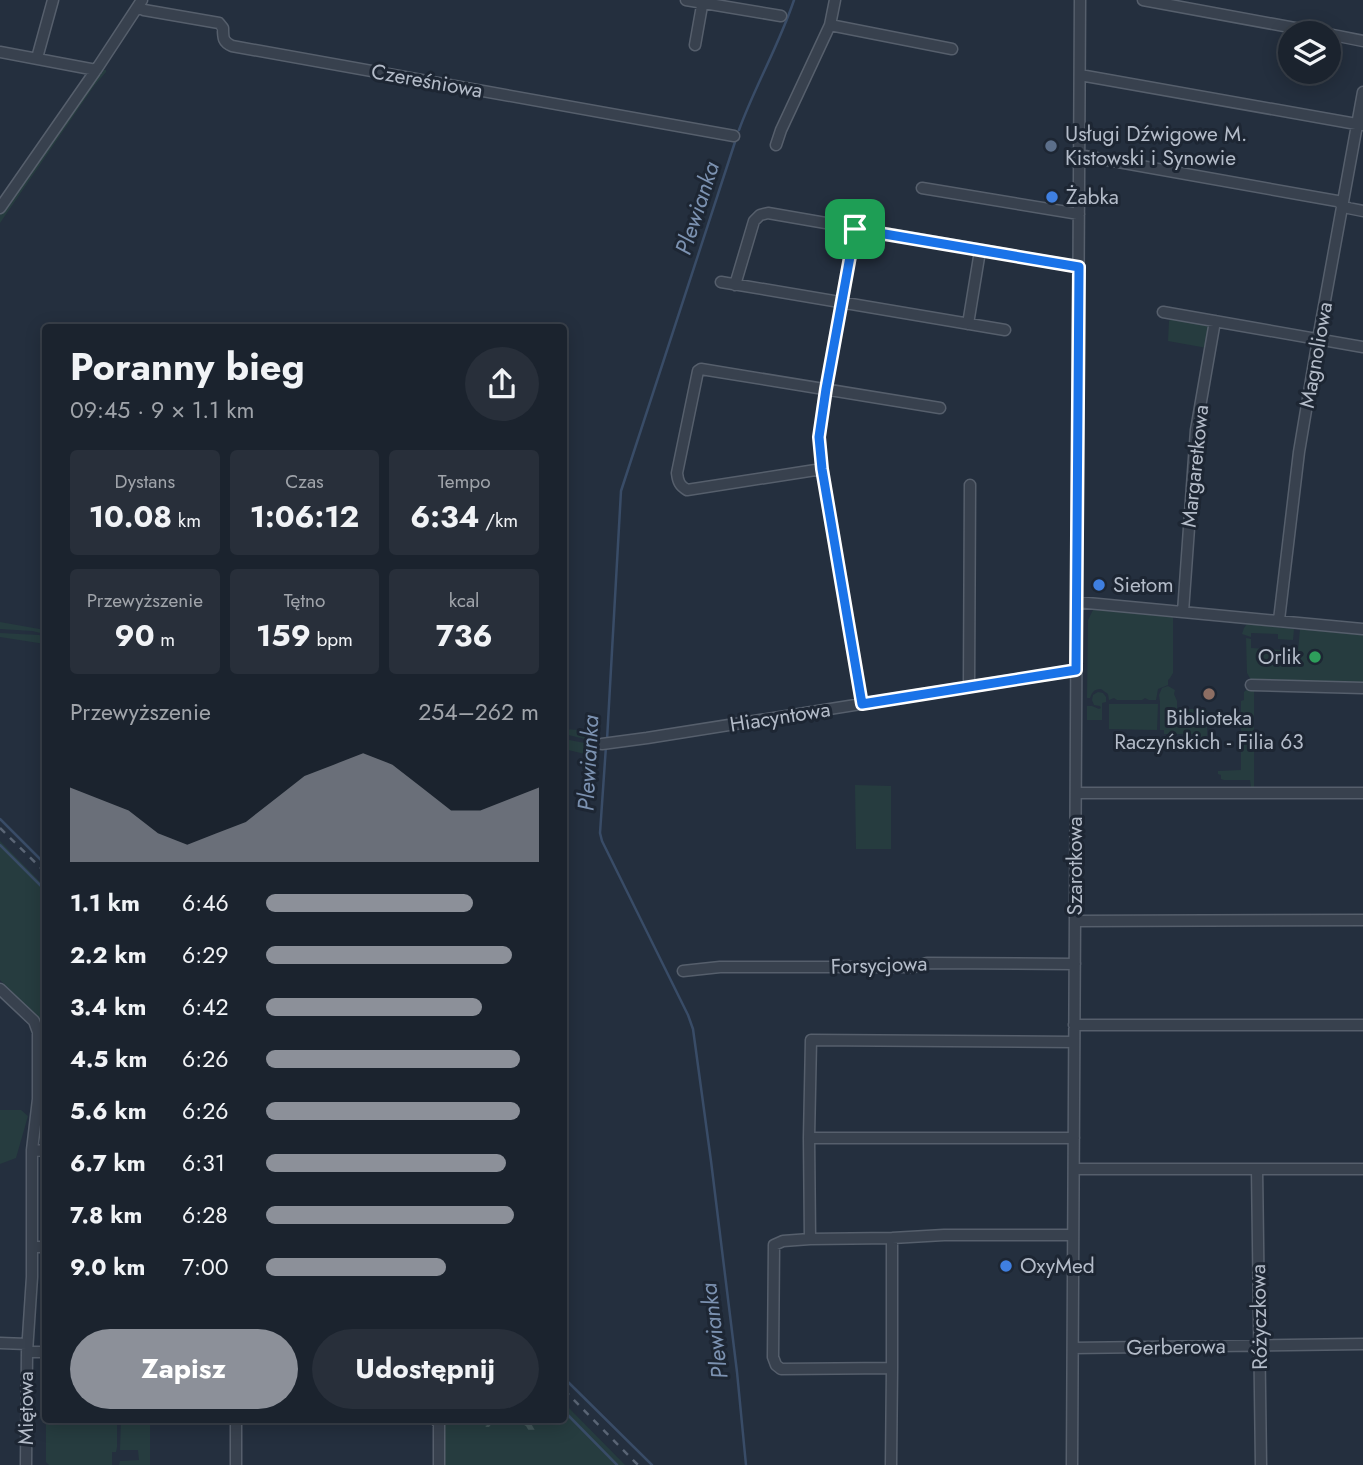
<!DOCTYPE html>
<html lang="pl">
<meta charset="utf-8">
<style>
:root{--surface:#1b232e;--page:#282f3a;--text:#f1f3f6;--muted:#a0a4aa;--line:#39404a;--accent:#8c9099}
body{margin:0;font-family:Jost,sans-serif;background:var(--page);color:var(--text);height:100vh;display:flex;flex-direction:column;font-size:26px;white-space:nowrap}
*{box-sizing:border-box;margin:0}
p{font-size:23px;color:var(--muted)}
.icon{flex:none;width:38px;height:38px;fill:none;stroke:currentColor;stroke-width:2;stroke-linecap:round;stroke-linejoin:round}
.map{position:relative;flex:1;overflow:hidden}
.panel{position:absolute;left:42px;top:324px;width:525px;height:1099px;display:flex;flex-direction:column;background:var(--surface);border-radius:7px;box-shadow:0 4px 18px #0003,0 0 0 2px var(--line)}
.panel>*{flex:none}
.controls{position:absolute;left:1278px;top:21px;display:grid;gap:14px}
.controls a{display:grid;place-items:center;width:63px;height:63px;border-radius:50%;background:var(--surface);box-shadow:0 4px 18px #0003,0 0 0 2px var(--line);font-size:35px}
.pin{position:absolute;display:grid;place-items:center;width:60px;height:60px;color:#fff;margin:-30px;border-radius:14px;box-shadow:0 4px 10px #0006}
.round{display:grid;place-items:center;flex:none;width:74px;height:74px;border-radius:37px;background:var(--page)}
.head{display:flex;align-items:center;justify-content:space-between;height:119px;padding:0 28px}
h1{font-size:38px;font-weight:700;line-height:52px}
.figures{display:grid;grid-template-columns:repeat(3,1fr);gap:10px;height:119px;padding:7px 28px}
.figures div{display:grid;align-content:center;border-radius:7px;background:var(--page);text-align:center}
.figures b{font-size:30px;font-weight:700}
.figures small{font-size:19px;font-weight:400}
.figures p{font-size:19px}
.chart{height:196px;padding:14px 28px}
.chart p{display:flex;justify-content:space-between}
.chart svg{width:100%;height:126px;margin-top:7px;fill:var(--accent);opacity:.7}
.action{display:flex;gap:14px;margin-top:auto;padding:14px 28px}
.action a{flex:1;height:80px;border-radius:42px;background:var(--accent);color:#fff;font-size:28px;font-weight:700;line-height:80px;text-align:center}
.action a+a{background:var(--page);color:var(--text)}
ul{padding:0 28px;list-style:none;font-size:23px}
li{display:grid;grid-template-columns:112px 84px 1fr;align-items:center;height:52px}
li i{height:18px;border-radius:9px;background:var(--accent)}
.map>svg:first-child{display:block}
.green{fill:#263c3f}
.forest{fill:url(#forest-firs)}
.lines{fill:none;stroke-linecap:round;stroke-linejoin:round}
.stream{stroke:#394c67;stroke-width:2.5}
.minor-casing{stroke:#565f6c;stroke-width:13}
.minor{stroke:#38414e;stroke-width:10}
.rail{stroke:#5a6575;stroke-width:2.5;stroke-dasharray:7 7;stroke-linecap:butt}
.route-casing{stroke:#fff;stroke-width:14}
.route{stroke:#1a73e8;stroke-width:9}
.service-dot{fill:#5c6f8a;stroke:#1d2633;stroke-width:2.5}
.shop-dot{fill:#3f7fe0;stroke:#1d2633;stroke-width:2.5}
.leisure-dot{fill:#2e9e5b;stroke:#1d2633;stroke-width:2.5}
.education-dot{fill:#8d6e63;stroke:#1d2633;stroke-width:2.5}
.labels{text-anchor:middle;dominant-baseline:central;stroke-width:6;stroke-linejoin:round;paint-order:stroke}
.street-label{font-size:21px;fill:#b4bcc9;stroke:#1d2633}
.poi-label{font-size:21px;fill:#b4bcc9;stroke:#1d2633;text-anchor:start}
.water-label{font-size:23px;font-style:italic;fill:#7c92b1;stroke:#1d2633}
</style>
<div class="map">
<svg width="1363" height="1465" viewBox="0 0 1363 1465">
<defs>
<pattern id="forest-firs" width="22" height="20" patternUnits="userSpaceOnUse" patternTransform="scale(1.75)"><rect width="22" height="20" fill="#263c3f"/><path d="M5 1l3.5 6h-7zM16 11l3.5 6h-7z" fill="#435659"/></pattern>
</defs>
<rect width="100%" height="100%" fill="#242f3e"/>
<!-- green -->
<path class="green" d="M99 70H106V72L94 86 0 223V214Z
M1177 318 1209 324 1210 330H1208L1207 332 1210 333 1207 348 1168 341 1169 321 1171 319 1176 320Z
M1093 610 1173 617V673L1170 678 1168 680V685L1158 689 1156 700H1149L1145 698 1142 700H1117L1114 698 1109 700 1108 694 1101 689C1093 689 1092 693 1090 698H1087L1088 620Z
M0 622 45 630V634L32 631 0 629Z
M1247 624 1294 629 1293 640 1278 639V634L1251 633V637L1242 634 1244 628Z
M1300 629 1363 635V684L1251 680 1247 673 1246 638 1251 639V648L1298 651Z
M0 633 39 635 45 637V644L0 637Z
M1168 686 1175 690 1174 694 1177 701V715L1178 709H1207V736H1205V744L1200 747 1199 734H1164V730H1160V702L1159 695 1162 688Z
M1249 688 1254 689V787H1251L1250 780H1224L1221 779V775L1218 774V771L1241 770V701L1244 700V692Z
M1098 692 1103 693 1106 697V702L1102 703V720H1087V706H1092L1099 709 1101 708 1100 706 1094 705 1092 700 1093 695Z
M1109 704H1158L1157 730 1109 729Z
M564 729 593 731 596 732 597 739 594 741 564 734Z
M564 739 595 745 596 749 593 753 585 754 564 749Z
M855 785 891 786V849H856Z
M0 841 45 887V1137H41L42 1026 33 1013 0 980Z
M0 1110H21L28 1116 16 1158 0 1164Z
M564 1403 625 1465H445V1423L449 1419H564Z
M46 1419H117V1447L116 1452H112V1465H49L46 1462Z
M150 1419V1465H119L120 1461 139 1460 138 1450H120L121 1420Z"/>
<!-- forest -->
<path class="forest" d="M480 1419H544V1422L541 1434 532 1436 526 1426 522 1425 517 1436C507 1433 503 1426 493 1422L489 1427H484L479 1423Z"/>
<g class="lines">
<!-- stream -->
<path class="stream" d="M739 130C755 86 779 45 794 0
M607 740 621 491 735 142
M606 746 600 833 602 841 688 1015 693 1029 711 1161 737 1372 746 1465
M0 819 46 865
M0 845 46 891
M564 1378 652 1465
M564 1411 617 1465"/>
<defs>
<path id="minor" d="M686 0 781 16
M1143 0 1322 33
M138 6 144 10 219 23 223 28C223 38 223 42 232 46L734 136
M830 25 952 49
M1328 34 1363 41
M695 45 703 0
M0 52 96 70
M37 58 53 0
M1080 75 1362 125
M776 145 781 130 830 25 835 0
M1079 155 1337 201 1348 208 1363 211
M922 188 1079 214
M0 208 96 70 142 0
M855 229 826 389 819 437 822 469 862 704
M721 282 1005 330
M735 285 754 221 760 215 768 213 1079 267
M1163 312 1363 347
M968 324 980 251
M822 469 687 490C680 486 678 482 677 473L698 371 701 369 940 408
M1077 602 1363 629
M1183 612 1196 430 1215 321
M1279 620 1299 452 1318 339 1363 92
M1251 685 1363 688
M969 687 970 485
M602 744 647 738 1076 670
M1076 793H1363
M1075 921 1363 920
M683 971 720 967H914L927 963 1075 964
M0 989 34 1021 38 1032V1099L32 1150V1277L27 1352 26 1465
M1074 1025H1363
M809 1138H1074
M32 1150 46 1151
M1074 1169H1363
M1257 1169 1261 1465
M810 1239 809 1138 811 1040 1074 1042
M32 1247H46
M0 1343 27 1344
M1073 1348 1363 1344
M27 1352H46
M892 1368V1238
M435 1419 439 1424V1465
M236 1465V1419
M891 1465 892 1368 781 1369 776 1365 773 1357 774 1245 783 1241 810 1239 892 1238 944 1235H1073
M1072 1465 1080 0"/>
</defs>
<!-- minor casing -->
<use href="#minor" class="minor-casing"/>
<!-- minor -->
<use href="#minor" class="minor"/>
<!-- rail -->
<path class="rail" d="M0 828 46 873
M564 1390 638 1465"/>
</g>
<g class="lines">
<defs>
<path id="route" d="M855 229 1079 267 1076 670 862 704 822 469 819 437 826 389Z"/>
</defs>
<!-- route casing -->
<use href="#route" class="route-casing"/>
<!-- route -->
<use href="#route" class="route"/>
</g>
<!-- markers -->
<circle class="service-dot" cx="1051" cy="146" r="7"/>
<g class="shop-dot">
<circle cx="1052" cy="197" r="7"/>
<circle cx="1099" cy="585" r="7"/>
<circle cx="1006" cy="1266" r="7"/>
</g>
<circle class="leisure-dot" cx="1315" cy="657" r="7"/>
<circle class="education-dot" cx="1209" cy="694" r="7"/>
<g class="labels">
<!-- street labels -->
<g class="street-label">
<text transform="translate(427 81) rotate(10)">Czereśniowa</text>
<text transform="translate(1316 355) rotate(-80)">Magnoliowa</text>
<text transform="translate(1195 466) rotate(-84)">Margaretkowa</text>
<text transform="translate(780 717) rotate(-9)">Hiacyntowa</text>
<text transform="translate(1075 866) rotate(-90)">Szarotkowa</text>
<text transform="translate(879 965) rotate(-2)">Forsycjowa</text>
<text transform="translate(1259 1317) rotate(-91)">Różyczkowa</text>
<text transform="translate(1176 1347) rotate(-1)">Gerberowa</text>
<text transform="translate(26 1408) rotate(-90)">Miętowa</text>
</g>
<!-- poi labels -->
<g class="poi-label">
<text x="1065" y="134">Usługi Dźwigowe M.<tspan x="1065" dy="24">Kistowski i Synowie</tspan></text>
<text x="1066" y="197">Żabka</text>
<text x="1113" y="585">Sietom</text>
<text x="1301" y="657" text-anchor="end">Orlik</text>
<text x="1209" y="718" text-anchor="middle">Biblioteka<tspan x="1209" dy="24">Raczyńskich - Filia 63</tspan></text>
<text x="1020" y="1266">OxyMed</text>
</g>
<!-- water labels -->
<g class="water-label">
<text transform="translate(697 208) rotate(-72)">Plewianka</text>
<text transform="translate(588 763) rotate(-87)">Plewianka</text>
<text transform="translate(714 1331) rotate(-97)">Plewianka</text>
</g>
</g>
</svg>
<div class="controls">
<a><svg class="icon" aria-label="layers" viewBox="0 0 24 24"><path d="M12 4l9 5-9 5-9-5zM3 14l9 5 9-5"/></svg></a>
</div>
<div class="pin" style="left:855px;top:229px;background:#1e9e55"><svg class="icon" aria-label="arrive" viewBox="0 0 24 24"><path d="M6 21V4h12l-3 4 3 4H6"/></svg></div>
<section class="panel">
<div class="head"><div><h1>Poranny bieg</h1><p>09:45 · 9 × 1.1 km</p></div><a class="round"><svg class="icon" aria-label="share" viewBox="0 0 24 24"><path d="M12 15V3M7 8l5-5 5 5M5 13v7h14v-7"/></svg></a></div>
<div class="figures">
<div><p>Dystans</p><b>10.08<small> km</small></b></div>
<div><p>Czas</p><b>1:06:12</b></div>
<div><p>Tempo</p><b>6:34<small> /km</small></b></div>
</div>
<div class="figures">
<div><p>Przewyższenie</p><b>90<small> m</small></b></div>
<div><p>Tętno</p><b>159<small> bpm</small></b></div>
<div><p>kcal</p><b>736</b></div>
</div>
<div class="chart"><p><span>Przewyższenie</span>254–262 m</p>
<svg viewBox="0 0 160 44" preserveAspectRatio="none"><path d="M0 44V18L10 22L20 26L30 34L40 38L50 34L60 30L70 22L80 14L90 10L100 6L110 10L120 18L130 26L140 26L150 22L160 18V44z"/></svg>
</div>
<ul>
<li><b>1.1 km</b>6:46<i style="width:76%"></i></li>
<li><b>2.2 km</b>6:29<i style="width:90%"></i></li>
<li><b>3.4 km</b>6:42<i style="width:79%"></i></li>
<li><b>4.5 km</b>6:26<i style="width:93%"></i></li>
<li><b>5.6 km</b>6:26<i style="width:93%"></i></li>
<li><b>6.7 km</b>6:31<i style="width:88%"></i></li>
<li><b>7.8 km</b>6:28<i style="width:91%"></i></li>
<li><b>9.0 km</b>7:00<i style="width:66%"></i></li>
</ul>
<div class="action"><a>Zapisz</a><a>Udostępnij</a></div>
</section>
</div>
